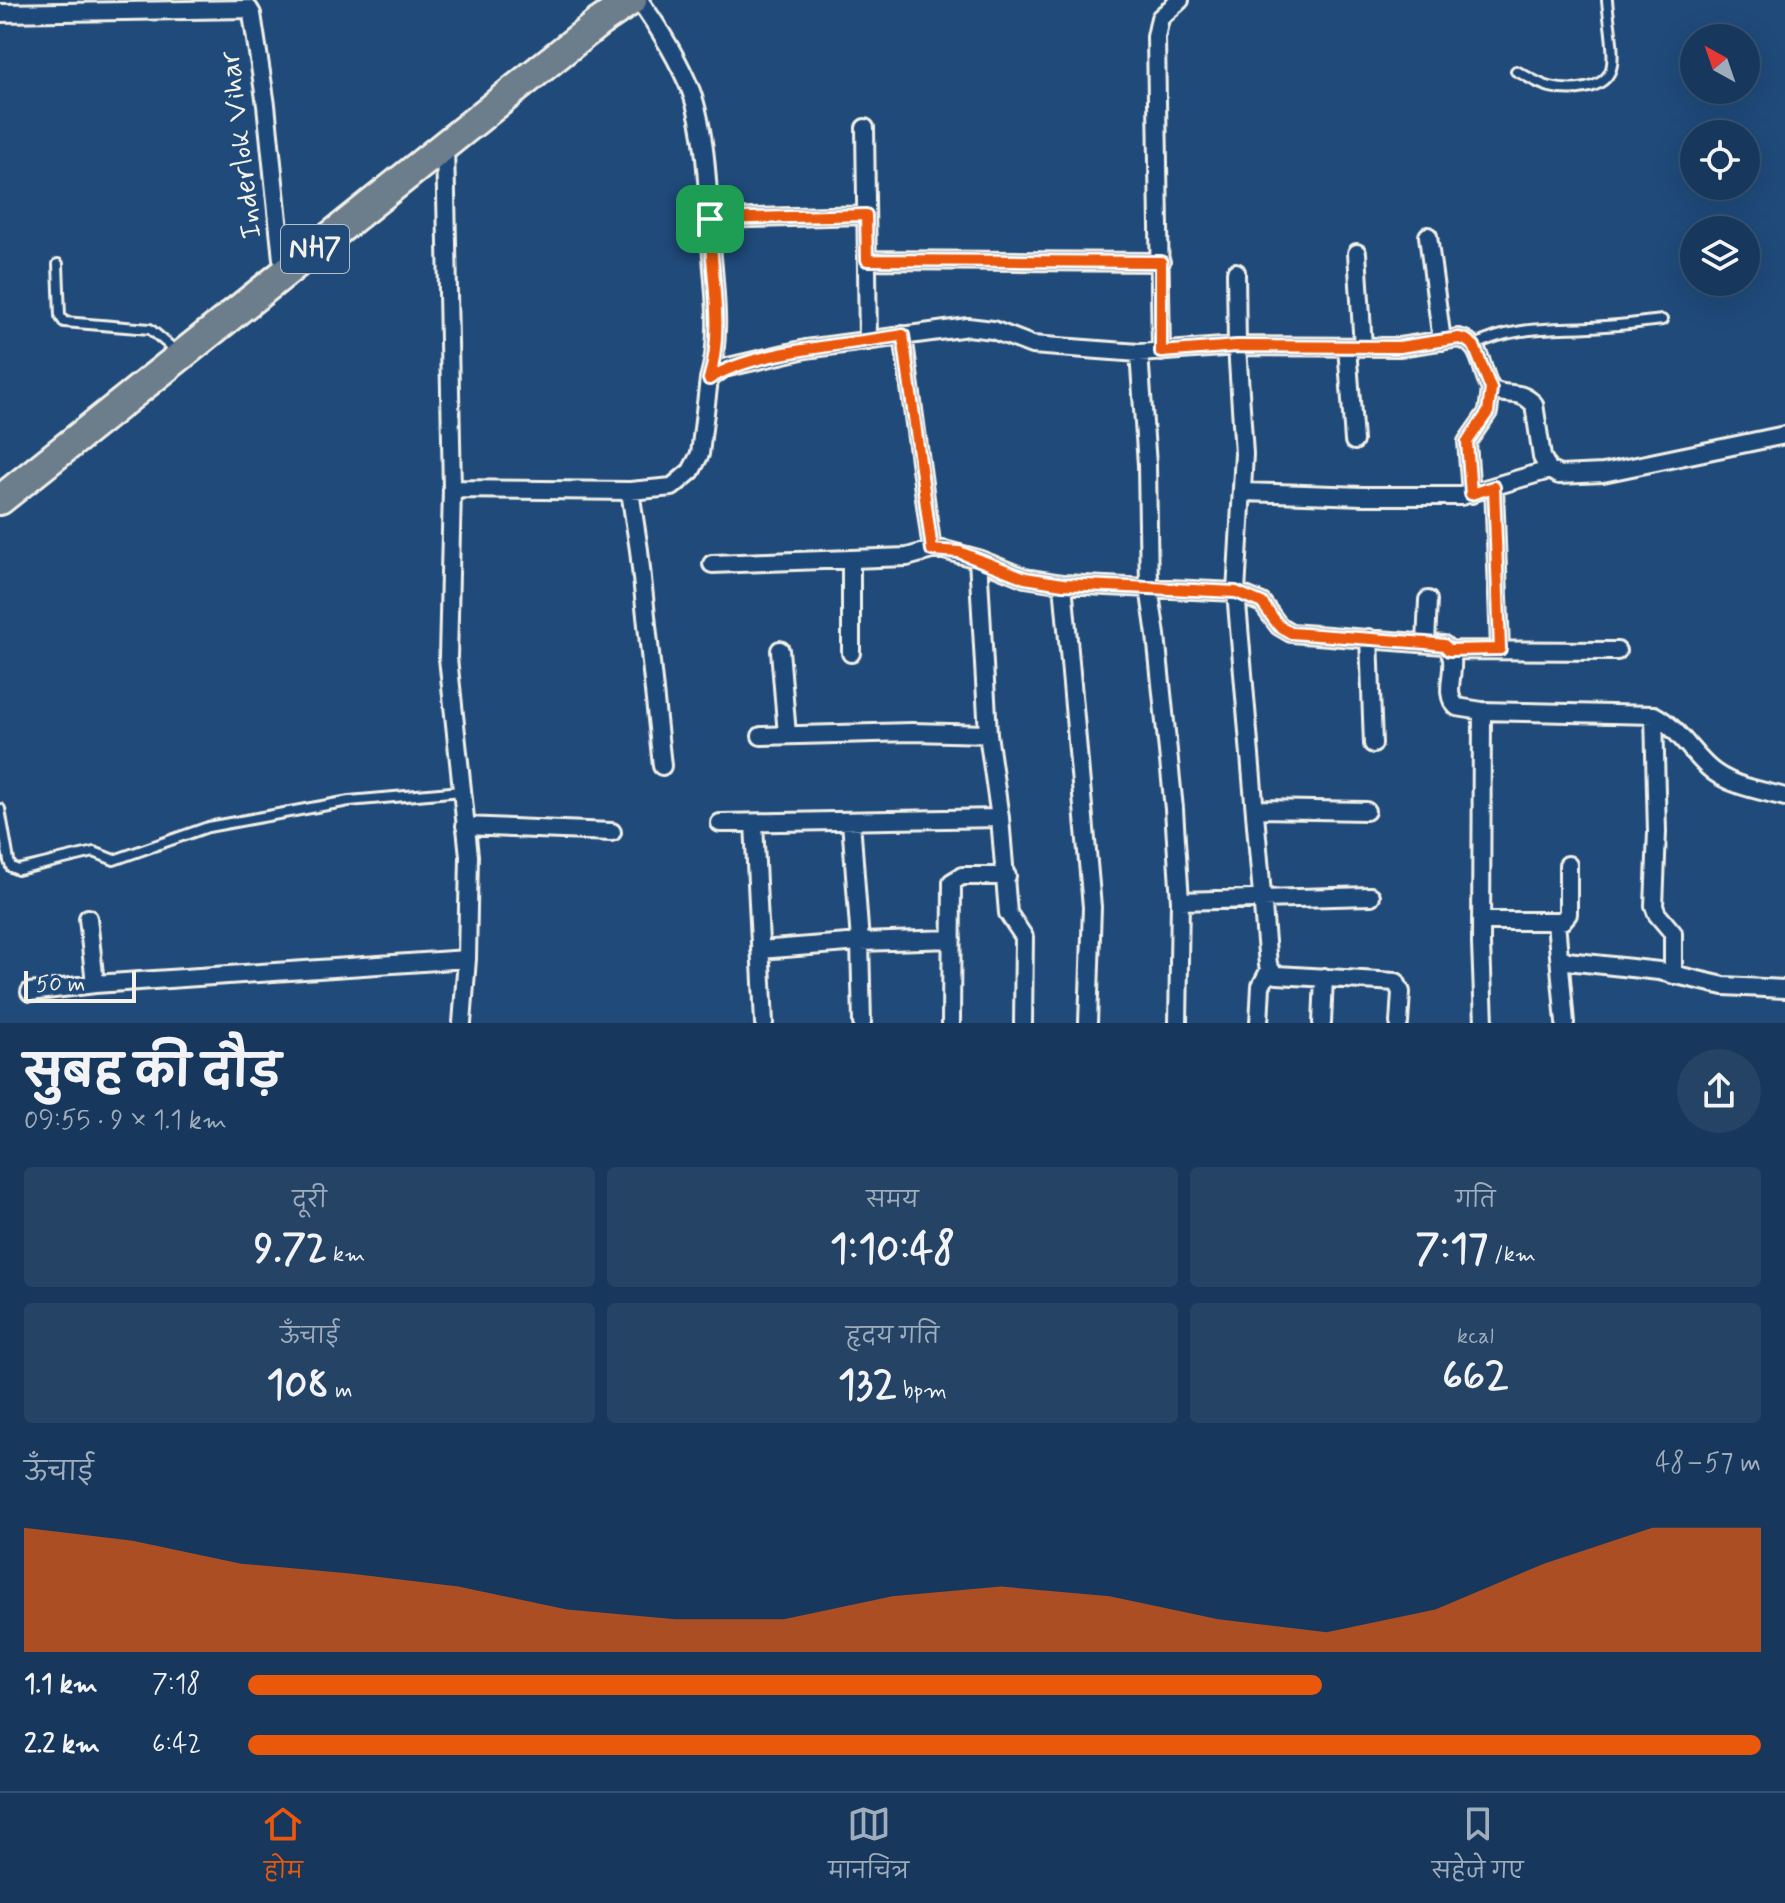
<!DOCTYPE html>
<html lang="hi">
<meta charset="utf-8">
<style>
:root{--surface:#17385c;--page:#244365;--text:#f1f3f6;--muted:#9eacbb;--line:#365272;--accent:#ea580c}
body{margin:0;font-family:Mynerve,"Playpen Sans Deva",sans-serif;background:var(--page);color:var(--text);height:100vh;display:flex;flex-direction:column;font-size:30px;white-space:nowrap}
*{box-sizing:border-box;margin:0}
p{font-size:26px;color:var(--muted)}
.icon{flex:none;width:44px;height:44px;fill:none;stroke:currentColor;stroke-width:2;stroke-linecap:round;stroke-linejoin:round}
.map{position:relative;height:1023px;overflow:hidden}
.panel{display:flex;flex-direction:column;background:var(--surface);flex:1}
.panel>*{flex:none}
.needle{width:52px;rotate:320deg}
.tools{position:absolute;left:1680px;top:24px;display:grid;gap:16px}
.tools a{display:grid;place-items:center;width:80px;height:80px;border-radius:50%;background:var(--surface);box-shadow:0 8px 32px #0002,0 0 0 2px var(--line);font-size:40px}
.scale{position:absolute;left:24px;bottom:20px;width:112px;box-sizing:border-box;padding-left:8px;border:4px solid #f4f1e8;border-top:0;font-size:22px;line-height:28px;white-space:nowrap;color:#f4f1e8;-webkit-text-stroke:6px #1f4a7a;paint-order:stroke}
.pin{position:absolute;display:grid;place-items:center;width:68px;height:68px;color:#fff;margin:-34px;border-radius:16px;box-shadow:0 4px 12px #0006}
.round{display:grid;place-items:center;flex:none;width:84px;height:84px;border-radius:42px;background:var(--page)}
.summary{display:flex;align-items:center;justify-content:space-between;height:136px;padding:0 24px}
h1{font-size:44px;font-weight:700;line-height:60px}
.figures{display:grid;grid-template-columns:repeat(3,1fr);gap:12px;height:136px;padding:8px 24px}
.figures div{display:grid;align-content:center;border-radius:8px;background:var(--page);text-align:center}
.figures b{font-size:40px;font-weight:700}
.figures small{font-size:22px;font-weight:400}
.figures p{font-size:22px}
.chart{height:224px;padding:16px 24px}
.chart p{display:flex;justify-content:space-between}
.chart svg{width:100%;height:144px;margin-top:8px;fill:var(--accent);opacity:.7}
ul{padding:0 24px;list-style:none;font-size:26px}
li{display:grid;grid-template-columns:128px 96px 1fr;align-items:center;height:60px}
li i{height:20px;border-radius:10px;background:var(--accent)}
.tabs{display:flex;justify-content:space-around;align-items:center;height:112px;border-top:2px solid var(--line);background:var(--surface);font-size:22px;color:var(--muted)}
.tabs a{display:grid;justify-items:center;gap:4px}
.tabs .on{color:var(--accent)}
.map>svg:first-child{display:block}
.lines{fill:none;stroke-linecap:round;stroke-linejoin:round}
.service-casing{stroke:#f4f1e8;stroke-width:14}
.minor-casing{stroke:#f4f1e8;stroke-width:22}
.trunk-casing{stroke:#f4f1e8;stroke-width:34}
.service{stroke:#1f4a7a;stroke-width:8}
.minor{stroke:#1f4a7a;stroke-width:16}
.trunk{stroke:#6c7d8c;stroke-width:28}
.route-casing{stroke:#fff;stroke-width:16}
.route{stroke:#ea580c;stroke-width:10}
.labels{text-anchor:middle;dominant-baseline:central;stroke-width:8;stroke-linejoin:round;paint-order:stroke}
.shield{fill:#1f4a7a;stroke:#b4bfc7;stroke-width:2}
.shield-label{font-size:28px;font-weight:bold;fill:#f4f1e8}
.street-label{font-size:30px;fill:#f4f1e8;stroke:#1f4a7a}
</style>
<div class="map">
<svg width="1785" height="1023" viewBox="0 0 1785 1023">
<rect width="100%" height="100%" fill="#1f4a7a"/>
<filter id="ink" filterUnits="userSpaceOnUse"><feTurbulence type="fractalNoise" baseFrequency=".0125" numOctaves="2"/><feDisplacementMap in="SourceGraphic" scale="16" xChannelSelector="R" yChannelSelector="G"/><feConvolveMatrix kernelMatrix="1 2 1 2 8 2 1 2 1" color-interpolation-filters="sRGB"/></filter>
<g filter="url(#ink)">
<g class="lines">
<defs>
<path id="service" d="M1516 71C1527 76 1538 84 1550 87 1569 92 1604 91 1611 69 1616 53 1608 17 1607 0
M58 264 60 316 64 322 150 329 170 346
M1474 346C1514 324 1562 330 1605 326 1624 325 1643 322 1662 320
M0 809 9 861 11 867 18 870 94 852 114 860 208 827 349 801 462 791"/>
<path id="minor" d="M639 0C659 28 678 59 691 91 707 134 708 198 711 244 714 288 722 336 709 379
M0 13 249 9 252 14 266 105 282 259
M865 128 868 341
M445 145 452 489 630 491 672 487 691 471 700 454 709 379 724 368 806 349 968 327 993 330 1032 345 1139 353 1237 346 1399 347 1459 338C1483 344 1480 370 1491 389 1508 398 1518 388 1534 404L1542 457 1549 470 1559 475 1603 473 1785 435
M710 219 866 215
M1428 236 1442 341
M1357 253 1363 347
M867 260 1161 262
M1236 272 1237 346 1244 454 1236 592 1268 965 1273 973 1277 975 1396 982 1401 992 1399 1023
M903 335 932 550
M1347 347 1354 441
M1161 352 1156 37 1160 18 1180 0
M1139 353 1147 465 1149 587 1156 635 1174 809 1180 901 1178 1023
M1494 487 1500 649
M452 489 448 658 469 856 467 959 462 1023
M630 491 639 550 662 766
M1244 492 1363 496H1461L1549 470
M1471 494 1467 442 1488 412 1491 389
M851 559V653
M712 564 907 557 932 550H944L978 559 1025 578 1063 584 1236 592 1262 603 1279 626 1291 633 1444 645C1464 661 1439 691 1457 707L1482 711 1654 715C1677 727 1690 751 1709 768 1729 786 1759 790 1785 797
M1063 584 1092 907 1088 1023
M1369 638 1373 744
M1426 643 1428 600
M780 650 787 735
M1449 650 1617 651
M1482 711 1481 944 1484 1023
M1654 715 1657 832 1654 906 1657 914 1673 933V975
M761 736 912 732 988 734
M1256 809 1366 811
M1000 818 1008 913 1024 937 1023 1023
M851 821 860 942 862 1023
M720 823 1000 818 988 734 978 559
M754 823 764 1023
M465 826 612 832
M1180 901 1371 896
M88 918 95 984
M1481 921H1562L1568 914V865
M1556 922 1559 956 1567 961 1659 971 1724 986 1785 989
M760 950 860 942 952 939
M1559 956 1565 1023
M30 992 95 984 467 959
M951 1023 952 882 962 876H1007
M1259 1023 1261 986 1270 969
M1322 1023 1324 977"/>
<path id="trunk" d="M0 500 598 23 632 0"/>
</defs>
<!-- service casing -->
<use href="#service" class="service-casing"/>
<!-- minor casing -->
<use href="#minor" class="minor-casing"/>
<!-- trunk casing -->
<use href="#trunk" class="trunk-casing"/>
<!-- service -->
<use href="#service" class="service"/>
<!-- minor -->
<use href="#minor" class="minor"/>
<!-- trunk -->
<use href="#trunk" class="trunk"/>
</g>
</g>
<g class="lines" filter="url(#ink)">
<defs>
<path id="route" d="M866 215 867 260 1161 262V352L1237 346 1399 347 1459 338 1466 340 1474 346 1491 389 1488 412 1467 442 1471 494 1494 487 1500 649 1449 650 1444 645 1426 643 1291 633 1279 626 1262 603 1236 592 1063 584 1025 578 959 552 932 550 903 335C849 345 753 350 709 379 725 328 710 271 710 219Z"/>
</defs>
<!-- route casing -->
<use href="#route" class="route-casing"/>
<!-- route -->
<use href="#route" class="route"/>
</g>
<g class="labels">
<!-- shield labels -->
<rect class="shield" x="281" y="225" width="68" height="48" rx="6"/>
<g class="shield-label">
<text x="315" y="249">NH7</text>
</g>
<!-- street labels -->
<g class="street-label">
<text transform="translate(241 145) rotate(-97)">Inderlok Vihar</text>
</g>
</g>
</svg>
<div class="tools">
<a><svg class="needle" viewBox="-14 -14 28 28"><path d="M0-13l5 13h-10z" fill="#e53935"/><path d="M0 13l5-13h-10z" fill="#9eacbb"/></svg></a>
<a><svg class="icon" aria-label="locate" viewBox="0 0 24 24"><circle cx="12" cy="12" r="6"/><path d="M12 2v4M12 18v4M2 12h4M18 12h4"/></svg></a>
<a><svg class="icon" aria-label="layers" viewBox="0 0 24 24"><path d="M12 4l9 5-9 5-9-5zM3 14l9 5 9-5"/></svg></a>
</div>
<div class="scale">50 m</div>
<div class="pin" style="left:710px;top:219px;background:#1e9e55"><svg class="icon" aria-label="arrive" viewBox="0 0 24 24"><path d="M6 21V4h12l-3 4 3 4H6"/></svg></div>
</div>
<section class="panel">
<div class="summary"><div><h1>सुबह की दौड़</h1><p>09:55 · 9 × 1.1 km</p></div><a class="round"><svg class="icon" aria-label="share" viewBox="0 0 24 24"><path d="M12 15V3M7 8l5-5 5 5M5 13v7h14v-7"/></svg></a></div>
<div class="figures">
<div><p>दूरी</p><b>9.72<small> km</small></b></div>
<div><p>समय</p><b>1:10:48</b></div>
<div><p>गति</p><b>7:17<small> /km</small></b></div>
</div>
<div class="figures">
<div><p>ऊँचाई</p><b>108<small> m</small></b></div>
<div><p>हृदय गति</p><b>132<small> bpm</small></b></div>
<div><p>kcal</p><b>662</b></div>
</div>
<div class="chart"><p><span>ऊँचाई</span>48–57 m</p>
<svg viewBox="0 0 160 44" preserveAspectRatio="none"><path d="M0 44V6L10 10L20 17L30 20L40 24L50 31L60 34L70 34L80 27L90 24L100 27L110 34L120 38L130 31L140 17L150 6L160 6V44z"/></svg>
</div>
<ul>
<li><b>1.1 km</b>7:18<i style="width:71%"></i></li>
<li><b>2.2 km</b>6:42<i style="width:100%"></i></li>
</ul>
</section>
<nav class="tabs">
<a class="on"><svg class="icon" aria-label="home" viewBox="0 0 24 24"><path d="M3 11l9-7 9 7M6 9v11h12V9"/></svg>होम</a>
<a><svg class="icon" aria-label="map" viewBox="0 0 24 24"><path d="M3 6l6-2 6 2 6-2v14l-6 2-6-2-6 2zM9 4v14M15 6v14"/></svg>मानचित्र</a>
<a><svg class="icon" aria-label="saved" viewBox="0 0 24 24"><path d="M7 4h10v16l-5-4-5 4z"/></svg>सहेजे गए</a>
</nav>
